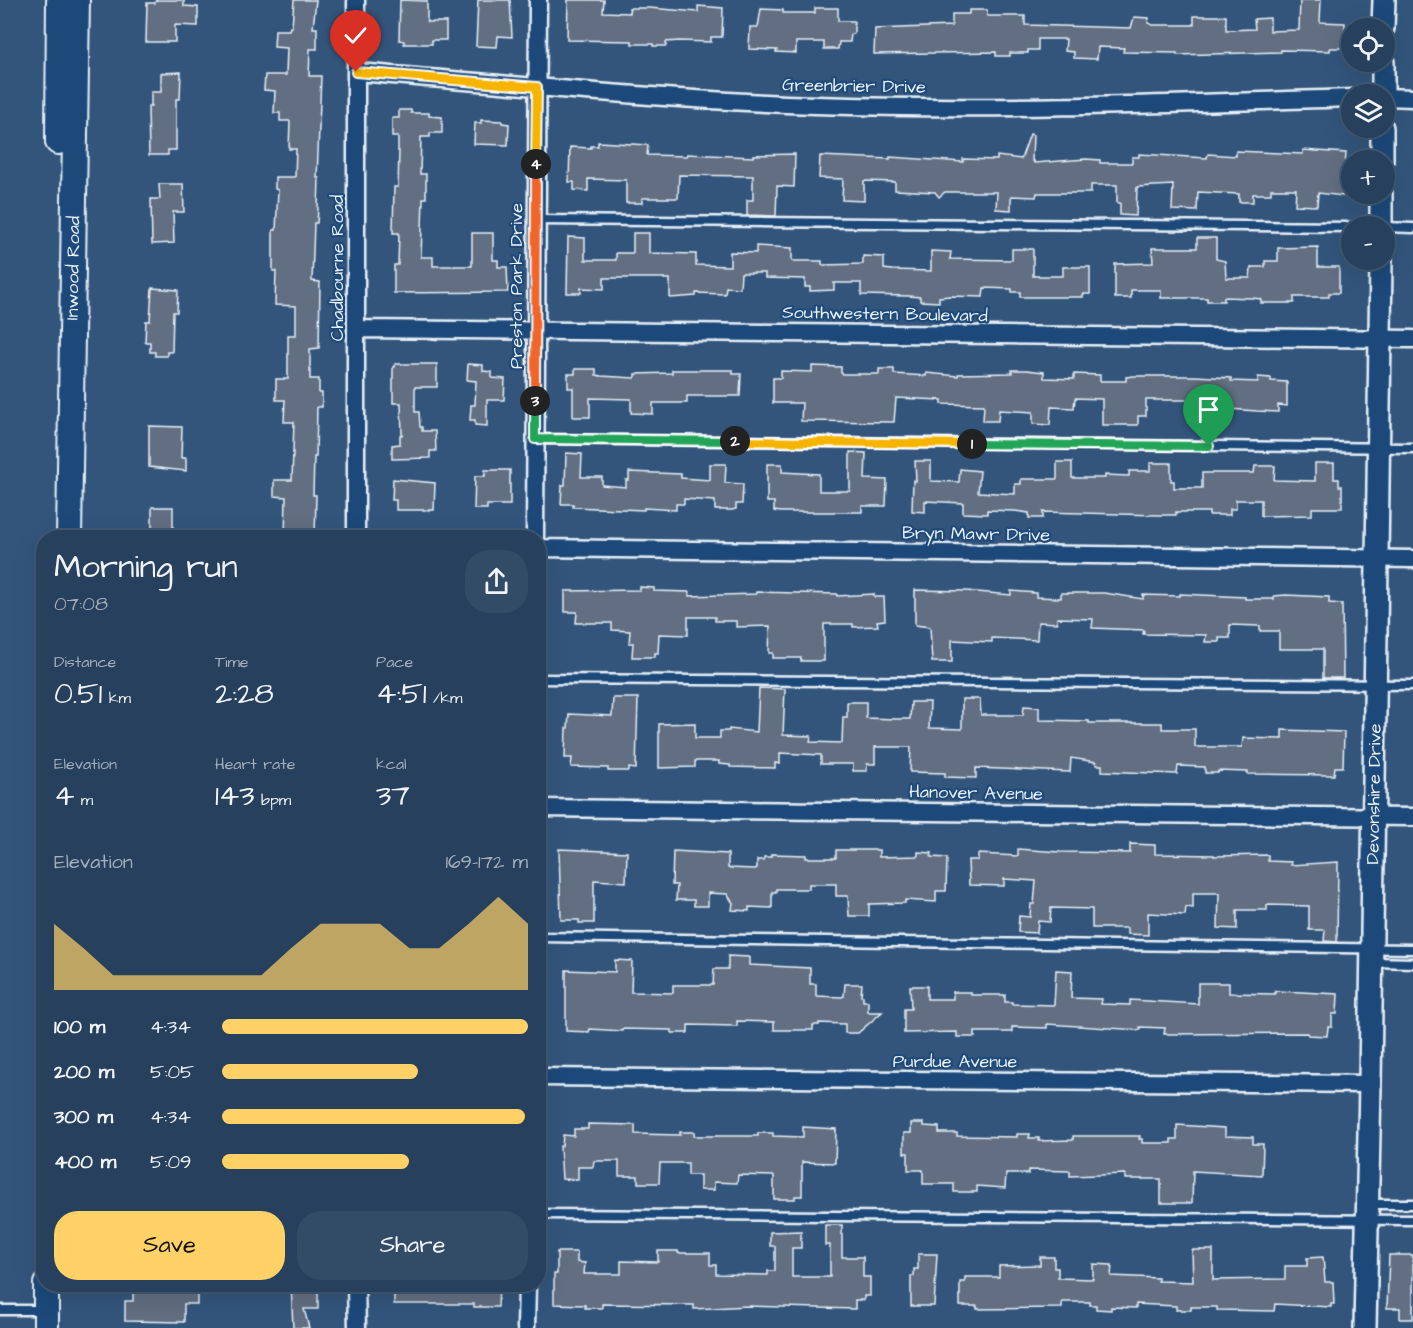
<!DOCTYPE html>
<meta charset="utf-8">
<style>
:root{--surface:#26405d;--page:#324b66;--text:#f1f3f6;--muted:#a4afbc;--line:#425972;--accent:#ffd166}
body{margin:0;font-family:"Architects Daughter",sans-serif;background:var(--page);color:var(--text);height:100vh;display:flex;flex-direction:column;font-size:22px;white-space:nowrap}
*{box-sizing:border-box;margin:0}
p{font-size:20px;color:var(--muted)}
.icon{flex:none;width:33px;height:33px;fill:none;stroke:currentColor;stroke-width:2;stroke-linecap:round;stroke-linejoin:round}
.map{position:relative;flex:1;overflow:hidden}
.panel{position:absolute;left:36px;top:530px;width:510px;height:762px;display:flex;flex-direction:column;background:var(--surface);border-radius:24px;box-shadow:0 6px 24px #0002,0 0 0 2px var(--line)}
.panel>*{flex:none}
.buttons{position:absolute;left:1341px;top:18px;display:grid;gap:12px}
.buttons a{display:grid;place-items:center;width:54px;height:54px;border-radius:50%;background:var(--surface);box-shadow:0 6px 24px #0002,0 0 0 2px var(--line);font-size:30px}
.pin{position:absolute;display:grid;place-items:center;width:51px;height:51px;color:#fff;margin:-62px -26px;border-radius:50% 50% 50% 0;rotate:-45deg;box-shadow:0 0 6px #0007}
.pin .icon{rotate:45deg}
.km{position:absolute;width:30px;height:30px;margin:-15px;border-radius:50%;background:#222;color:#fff;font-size:16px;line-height:30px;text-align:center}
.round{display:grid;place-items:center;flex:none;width:63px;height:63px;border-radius:24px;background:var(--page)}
.summary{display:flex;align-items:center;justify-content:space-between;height:102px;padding:0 18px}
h1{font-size:33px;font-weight:600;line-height:45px}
.figures{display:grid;grid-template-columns:repeat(3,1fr);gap:9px;height:102px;padding:6px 18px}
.figures div{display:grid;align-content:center}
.figures b{font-size:30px;font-weight:600}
.figures small{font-size:16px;font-weight:400}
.figures p{font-size:16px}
.chart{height:168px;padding:12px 18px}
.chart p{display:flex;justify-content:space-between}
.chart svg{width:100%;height:108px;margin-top:6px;fill:var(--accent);opacity:.7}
.button{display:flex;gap:12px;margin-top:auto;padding:12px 18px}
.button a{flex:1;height:69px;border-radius:24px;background:var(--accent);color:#111;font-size:24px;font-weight:600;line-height:69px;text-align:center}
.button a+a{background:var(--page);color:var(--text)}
ul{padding:0 18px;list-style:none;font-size:20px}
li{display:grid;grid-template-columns:96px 72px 1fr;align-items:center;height:45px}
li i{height:15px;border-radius:8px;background:var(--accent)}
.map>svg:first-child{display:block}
.building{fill:#626e81;stroke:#e8f1f8;stroke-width:1.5}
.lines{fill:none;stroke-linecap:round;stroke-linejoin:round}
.service-casing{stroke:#e8f1f8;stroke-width:13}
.minor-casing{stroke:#e8f1f8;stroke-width:21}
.tertiary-casing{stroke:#e8f1f8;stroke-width:26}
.secondary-casing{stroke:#e8f1f8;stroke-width:28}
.service{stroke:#1f4a7a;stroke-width:8}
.minor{stroke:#1f4a7a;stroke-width:16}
.tertiary{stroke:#1f4a7a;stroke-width:21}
.secondary{stroke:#1f4a7a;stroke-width:24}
.split-1-casing{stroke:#fff;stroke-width:12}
.split-2-casing{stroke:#fff;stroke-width:12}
.split-3-casing{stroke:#fff;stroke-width:12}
.split-4-casing{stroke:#fff;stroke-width:12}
.split-5-casing{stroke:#fff;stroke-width:12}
.split-1{stroke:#22a559;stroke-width:8}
.split-2{stroke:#f5b400;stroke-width:8}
.split-3{stroke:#22a559;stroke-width:8}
.split-4{stroke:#f0652b;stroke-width:8}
.split-5{stroke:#f5b400;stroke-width:8}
.labels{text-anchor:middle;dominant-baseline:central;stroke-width:4.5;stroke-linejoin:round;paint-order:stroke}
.street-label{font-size:18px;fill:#e8f1f8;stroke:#1f4a7a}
</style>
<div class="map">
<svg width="1413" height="1328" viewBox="0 0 1413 1328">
<rect width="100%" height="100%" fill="#33557c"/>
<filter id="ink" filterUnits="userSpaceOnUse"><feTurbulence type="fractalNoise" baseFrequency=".0167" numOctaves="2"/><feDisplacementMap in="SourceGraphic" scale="12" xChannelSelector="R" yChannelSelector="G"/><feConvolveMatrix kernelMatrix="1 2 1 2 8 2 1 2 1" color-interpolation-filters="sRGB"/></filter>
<g filter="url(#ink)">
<!-- building -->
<path class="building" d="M156 0H184V6L198 7V26L175 25V42H146L147 3H155Z
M294 0H316L313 28H317V49H310L309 76H321L317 178H319L318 208 317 223H314L312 281 320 282 319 348 310 349V379H319V393H322V407H317L316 457H314L313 495H316L315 537H285L286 497 274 496V480H292L294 422H284L285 400H276V379H288V335H296V306L275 305 276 271H273V230H276L278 190 275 189V177H295L296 149H289L290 121H280V113H274L275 91 264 90 265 75H286L287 48 274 47 275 30H289L290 27H292Z
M400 0 427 1V22H446V40H432V44H404V41L399 40Z
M478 0H510L512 37 498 36 497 47 476 46Z
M568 0H604L603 12 630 13 629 8H649L698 12V6L723 8 722 37H711V42L679 41 666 42V46H653V44H632V41L567 40Z
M1300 0H1321L1320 22 1345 23V32H1348V48H1330V51L1281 50V52L1177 55V53L1123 52 1124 48 1098 47 1097 59 1074 58V52L1065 51 1066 39H1038V50H1028V53H1010V56H996V52L874 54 875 29 952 26V14H969V10H987V16H1025V25L1131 28 1134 17 1149 18 1148 23 1153 25H1194V16H1226V30L1255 29 1254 19 1270 18V31L1299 30Z
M815 8H838V21H854V34H851L850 42H839L838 49H824V42H796V53L776 52 777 50 749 49 750 27H758L761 9 783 10V13H815Z
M181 72 180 99H176V150H168V155H149L148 106H151V92H161V73Z
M399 110H411V113H429V116L442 117V133H430V137H421L420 174H426V198H423L421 257H433V266H472V233H493V260H498V267H507L508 292 394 293V265H398L399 233H393L394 187H398L399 151H398V137H392V118H399Z
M481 120 502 121V123L509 124 508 145 474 144 475 123H481Z
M1030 134 1033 135 1032 161H1034V163L1086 159 1100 160V163H1132V157H1139V154L1207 158 1208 154 1236 156V151L1303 154V150L1346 153 1343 196 1318 193 1317 206 1295 205 1296 189H1271V194H1253V202H1239V194L1198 192 1197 211 1172 210 1173 185 1137 187 1136 216 1120 215V203H1117V185H1091V193H1037L1036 197 1011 196V210L996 209 997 192H945L939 197 935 192 895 190V182L864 181V201L842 200 843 179 819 178 820 156 890 159V157L963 162V159L997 160V156L1021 159Z
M598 142 648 145 647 155 687 156V154L753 157V155L795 154 794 187 777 186 776 216 747 215V200H753V176L679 175 678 198H642V203H626V180L588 179V191L574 190V182H569L570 147 591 148V146H598Z
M159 184H183L184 212H173L174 243 152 244 151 199H160Z
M633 233H649V253L696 254V265L730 266V252L756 253V246L792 248V261H822V265L863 264V256L884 257V269L892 270 931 271V251L951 252 950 259 1012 260V249H1033V276H1063V267H1090V294H1083V297H1020V292H1012V289L984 288 983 297 950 296 939 297V302L920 301V297L909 296 861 295V283H834V290L810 291V287H805V279L765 278V273H741L740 288 726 287 725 294 696 293V296L670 298V279H664V278H604V289L581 288V293H567L568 237 585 238V260H616V253H633Z
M1197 238H1216V259L1225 261 1226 278H1250L1251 267H1265V261H1278V248L1318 247V267H1339V293H1329V297H1294V303H1261V299L1252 298 1224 297V301H1207V298H1161V290H1131V298H1115V264L1153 263 1152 248H1197Z
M152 288 178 290 177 312H173L172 352H167V356H155V352H150V342H145L146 321H150Z
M395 364H437V387H415V412H419L420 427H422V431H435L436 451H430V458L392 459V445L400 444V435H402L401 403H393V367H395Z
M468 364 483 365V371L492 372V378L505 379 504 400H487V426L475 425V420H470L471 405H475L476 381 467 380Z
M812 366 841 367V373L843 374H879V369H894V374L926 376V373L958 376V374L1012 373V370H1026L1044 372V378L1074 379V374L1100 375V381H1126V377L1134 376H1195L1231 378V381L1258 382V377L1271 378V381L1287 382V406L1278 405V412L1257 411 1229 409V399L1195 395V400H1146V416H1138V425H1102V399L1075 398 1074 408 1051 407 1050 425 1033 424V412L999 410 998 421H983L984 405 942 404V400L896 398 894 422 801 421 802 403H773V378H781V371L812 372Z
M575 369H596V375L601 376 635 378V374L672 373V370H733V374H741L740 396H687V403H653V414L631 413V399L590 398V417H573V388H568V374H575Z
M149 426 182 427 181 458H186V471L149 467Z
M850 452 866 453 865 479 887 480 886 506H862V512H781L774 511V502H767V464H782V472L819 474V491H850Z
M566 453 582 454 581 477H602V485L626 487V480H629V472L681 474V478L710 480V464H726L725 483 743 484 742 504H736V509L732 510H715V501L684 499V504H676V510L644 508V510L573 507V504H561L562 485H565Z
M915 461H931V481L959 482 960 469 980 471 978 492 1015 494V484H1021V479H1057V462H1072V478H1105V475L1129 476V471H1150V463H1171V481H1174V488H1202V473H1254L1255 466H1275L1274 480 1315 481V463H1334V479H1339V486H1342V508H1312V515L1261 516V500H1236V509H1230V515H1209V512H1176V515H1158L1043 512V518H1029V513L1015 511 987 510V514L963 513V503L925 501V512L912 511 913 480 916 481Z
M485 470H510V505H487V509H474L475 476H485Z
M393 479 435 483 434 510H396V500H392Z
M152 507H173V536L152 537Z
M640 587 654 588V591L689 592V596L756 594V592L837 594V596L874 594V597H884L885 620 877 621 878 626 853 627V624H824V661H801V658H773V653H769L770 626 736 627V621H715V617H688V635L659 634 658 653H655V657H632L633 643H629L630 631 612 630V623H576L577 612H565V591L640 590Z
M915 590 966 591 1011 595V591L1036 593V597L1061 598V593H1104L1143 599V595L1180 596V594L1245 597V599H1274V596L1286 595 1329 597V603L1342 604 1343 678H1323V649H1279V631H1260V626L1230 625V638H1219V642H1205L1206 635 1143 634 1144 630 1092 628 1093 619 1057 618V623L1038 622 1037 640 992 638V642L952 640V662H932L930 627 915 625Z
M759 688 785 689 783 735 811 736 810 742 842 743 843 717H847V702H866V718L895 719H910L911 702H930L929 728 962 729V699H980L981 715H1023L1024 706 1039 707V720L1089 721V723H1162V729H1195V747H1242L1243 738 1282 739V730L1344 732 1343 767H1335L1334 775 1248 774V772L1218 771V773H1205V767L1178 766 1177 774 1102 771V765H1096V762L1071 758 1070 772 976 768V778L945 777V773L910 772 911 747H875V764H867V771H853V764H821V755L780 753V764L775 763V768L730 767V765L719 764V761H695V767L659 768V724L695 723V738H720V731H729V729L757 732Z
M613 698H638L636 769 629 768V771H608V768L571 767 572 758H565L566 728H568L569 714 612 716Z
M1130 844 1155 845V854L1214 855V856L1268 855V861L1291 862V865L1338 862 1337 942 1324 941 1325 930H1309V906L1267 905V910H1237V929L1218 928 1219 893H1193V908L1186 907 1185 915 1148 913V935L1127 934V928H1092V909L1051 908 1050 922 1038 921 1037 933 1018 932 1019 916 1030 917 1031 904H1034L1036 881 1004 879V886L969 885 968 860H978V854L1018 856V849L1060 852 1130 853Z
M559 849 627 852 626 882 594 880V923H579V920H561Z
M836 850H879V857L918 856V852L932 853 931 857 947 858 946 891H936V902L905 900V903L869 904V916H849L848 896H836V884H809V889H776V892H772V908L749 907V911L732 910 733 903 727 894 708 893V906H694V900H676L677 885H672L673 851 728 854V868L755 869 757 868V860H764V857H771V854L806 855V858H836Z
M728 956 749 957V965L810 968V984H816V996L842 997 844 996 845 984H862L861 996H863V1001H868V1012H882L858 1033H845V1024L819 1023V1025H813V1030H774V1022L737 1021V1026L688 1025V1033H672V1030L622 1029V1031L590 1029 589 1032 566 1031V970L615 972V960L632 961 631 992 673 993V985H713L714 969H728Z
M1056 970 1072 971 1071 998 1102 999 1101 1004 1130 1005V1000L1198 1004V983H1229V993L1275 994V991L1301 992 1338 994 1337 1014H1332V1027H1328L1327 1036 1308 1035V1033L1164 1034 1165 1028 1140 1027V1030L1047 1024V1028L1012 1027V1032H975V1037H957V1032L904 1033V1009H911L910 986H927V999H953V992H971V995H1005V1002H1012V1004L1054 1005Z
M911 1123H924V1126L939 1127V1133H957V1136L1017 1137V1134H1030L1029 1138H1039V1141L1073 1140V1136H1140L1139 1139H1142V1143H1171V1139H1177V1125L1225 1128V1136L1253 1137V1144H1263L1262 1175 1193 1171 1192 1203H1161V1179H1125V1174L1070 1176V1171L1028 1170V1174H1006L1005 1188 977 1186V1192H954V1184H923V1170H908V1153H904V1133H911Z
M588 1124 635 1125V1134L680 1135V1132H694V1136H758V1133H773V1136L803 1137V1127L836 1129 835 1163 802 1162V1196H795V1199H774V1176L738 1175 737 1183 714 1182V1190H700V1175H688V1163H660L659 1183H638V1176H619V1161H594L593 1167H578V1180L562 1179 560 1146H562L563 1135 574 1136V1129H588Z
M825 1225H842V1257H863V1277H870V1296H864V1300H855V1309L748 1306 694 1309V1305L602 1304V1308H585V1305L554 1304V1274H557V1252H577V1262L585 1263 584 1274H621V1261L658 1262V1251H678V1253H710V1265H716V1274L768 1275V1271H775V1246H770V1232L801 1231V1248H792V1277H830V1245H825Z
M1192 1250H1213V1280L1285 1279V1266H1307V1258L1323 1257 1325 1282H1333L1334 1304H1331V1307L1275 1304 1274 1311 1217 1310V1307H1191V1310H1176V1306L1136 1304V1308L1111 1307V1310L1096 1309V1305H1090V1302H1062V1308L977 1309V1306H960V1282H965V1277H999V1266L1040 1265V1257H1054V1268H1058V1278L1093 1279V1264L1112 1265 1111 1276 1158 1278V1281L1193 1282Z
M918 1254H937L934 1306H911V1276H914V1269H918Z
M1389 1255H1413V1319H1400V1308H1387Z
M133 1284H182V1290H197V1304H184V1322L125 1321V1301H133Z
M291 1284H318V1309H304L309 1328H293Z
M394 1284H421V1289H462V1284H499L498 1307H474V1304H394Z"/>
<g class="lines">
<defs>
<path id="service" d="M536 220 1352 227
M1384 227 1413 228
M535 439 1413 448
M538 679 1413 685
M538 937 1413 949
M1372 962 1413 963
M1368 1204H1413
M538 1214 1413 1220
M0 1310H46"/>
<path id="minor" d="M356 0V537
M356 72C509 84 663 100 816 105 995 111 1173 104 1352 98
M1384 97 1413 98
M356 329 1413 339
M535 537 538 0
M538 548 1413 559
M538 808 1413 817
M538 1077 1370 1084
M356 1284 357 1328
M526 1328 527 1284"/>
<path id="tertiary" d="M1383 28 1384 0
M1383 94V62
M1382 160V128
M1381 226V194
M1365 1328 1370 1084 1381 260"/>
<path id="secondary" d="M58 142 59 0
M69 537 77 0
M46 1328V1284"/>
</defs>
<!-- service casing -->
<use href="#service" class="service-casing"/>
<!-- minor casing -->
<use href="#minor" class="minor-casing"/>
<!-- tertiary casing -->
<use href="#tertiary" class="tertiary-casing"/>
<!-- secondary casing -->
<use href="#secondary" class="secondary-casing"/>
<!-- service -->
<use href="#service" class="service"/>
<!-- minor -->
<use href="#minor" class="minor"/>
<!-- tertiary -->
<use href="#tertiary" class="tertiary"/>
<!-- secondary -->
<use href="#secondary" class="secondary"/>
</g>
</g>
<g class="lines" filter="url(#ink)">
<defs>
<path id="split-1" d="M972 444 1209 446"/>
<path id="split-2" d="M735 441 972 444"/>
<path id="split-3" d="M535 401V439L735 441"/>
<path id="split-4" d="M535 401 536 164"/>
<path id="split-5" d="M356 72 537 87 536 164"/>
</defs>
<!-- split-1 casing -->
<use href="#split-1" class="split-1-casing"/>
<!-- split-2 casing -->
<use href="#split-2" class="split-2-casing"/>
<!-- split-3 casing -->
<use href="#split-3" class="split-3-casing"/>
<!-- split-4 casing -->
<use href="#split-4" class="split-4-casing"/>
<!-- split-5 casing -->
<use href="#split-5" class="split-5-casing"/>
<!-- split-1 -->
<use href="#split-1" class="split-1"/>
<!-- split-2 -->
<use href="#split-2" class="split-2"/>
<!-- split-3 -->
<use href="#split-3" class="split-3"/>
<!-- split-4 -->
<use href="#split-4" class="split-4"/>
<!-- split-5 -->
<use href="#split-5" class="split-5"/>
</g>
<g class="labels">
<!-- street labels -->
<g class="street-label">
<text transform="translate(854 86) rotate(1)">Greenbrier Drive</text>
<text transform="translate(73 268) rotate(-89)">Inwood Road</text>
<text transform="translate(337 268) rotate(-90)">Chadbourne Road</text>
<text transform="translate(516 286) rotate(-90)">Preston Park Drive</text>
<text transform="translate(885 314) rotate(1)">Southwestern Boulevard</text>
<text transform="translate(976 534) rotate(1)">Bryn Mawr Drive</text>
<text transform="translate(976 793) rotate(1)">Hanover Avenue</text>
<text transform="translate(1374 794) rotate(-89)">Devonshire Drive</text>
<text x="955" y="1061">Purdue Avenue</text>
</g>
</g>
</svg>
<div class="buttons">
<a><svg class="icon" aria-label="locate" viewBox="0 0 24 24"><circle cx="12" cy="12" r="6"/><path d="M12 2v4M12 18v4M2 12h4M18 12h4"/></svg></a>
<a><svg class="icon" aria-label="layers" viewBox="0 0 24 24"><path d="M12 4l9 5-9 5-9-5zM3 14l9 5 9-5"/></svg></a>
<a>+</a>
<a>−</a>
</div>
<div class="pin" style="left:1209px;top:446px;background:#1e9e55"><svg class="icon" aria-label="arrive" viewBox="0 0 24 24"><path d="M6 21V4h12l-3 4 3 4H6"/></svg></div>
<div class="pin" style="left:356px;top:72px;background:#d93025"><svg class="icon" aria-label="check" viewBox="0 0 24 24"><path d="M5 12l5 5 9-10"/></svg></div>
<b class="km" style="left:972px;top:444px">1</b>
<b class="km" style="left:735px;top:441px">2</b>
<b class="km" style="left:535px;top:401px">3</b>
<b class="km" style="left:536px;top:164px">4</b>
<section class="panel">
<div class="summary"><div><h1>Morning run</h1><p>07:08</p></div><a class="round"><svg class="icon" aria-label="share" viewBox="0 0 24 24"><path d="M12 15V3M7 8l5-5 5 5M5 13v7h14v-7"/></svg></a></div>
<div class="figures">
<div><p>Distance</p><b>0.51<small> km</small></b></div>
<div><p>Time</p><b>2:28</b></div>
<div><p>Pace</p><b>4:51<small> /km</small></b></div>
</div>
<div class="figures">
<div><p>Elevation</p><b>4<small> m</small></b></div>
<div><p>Heart rate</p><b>143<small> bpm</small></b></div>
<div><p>kcal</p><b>37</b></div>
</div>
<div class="chart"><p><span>Elevation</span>169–172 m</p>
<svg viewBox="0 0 160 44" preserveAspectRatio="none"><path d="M0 44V17L10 27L20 38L30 38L40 38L50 38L60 38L70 38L80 27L90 17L100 17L110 17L120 27L130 27L140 17L150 6L160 17V44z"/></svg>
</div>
<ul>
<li><b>100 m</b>4:34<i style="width:100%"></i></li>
<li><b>200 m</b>5:05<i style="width:64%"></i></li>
<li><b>300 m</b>4:34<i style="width:99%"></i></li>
<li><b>400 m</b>5:09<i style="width:61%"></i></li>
</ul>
<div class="button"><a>Save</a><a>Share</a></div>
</section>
</div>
